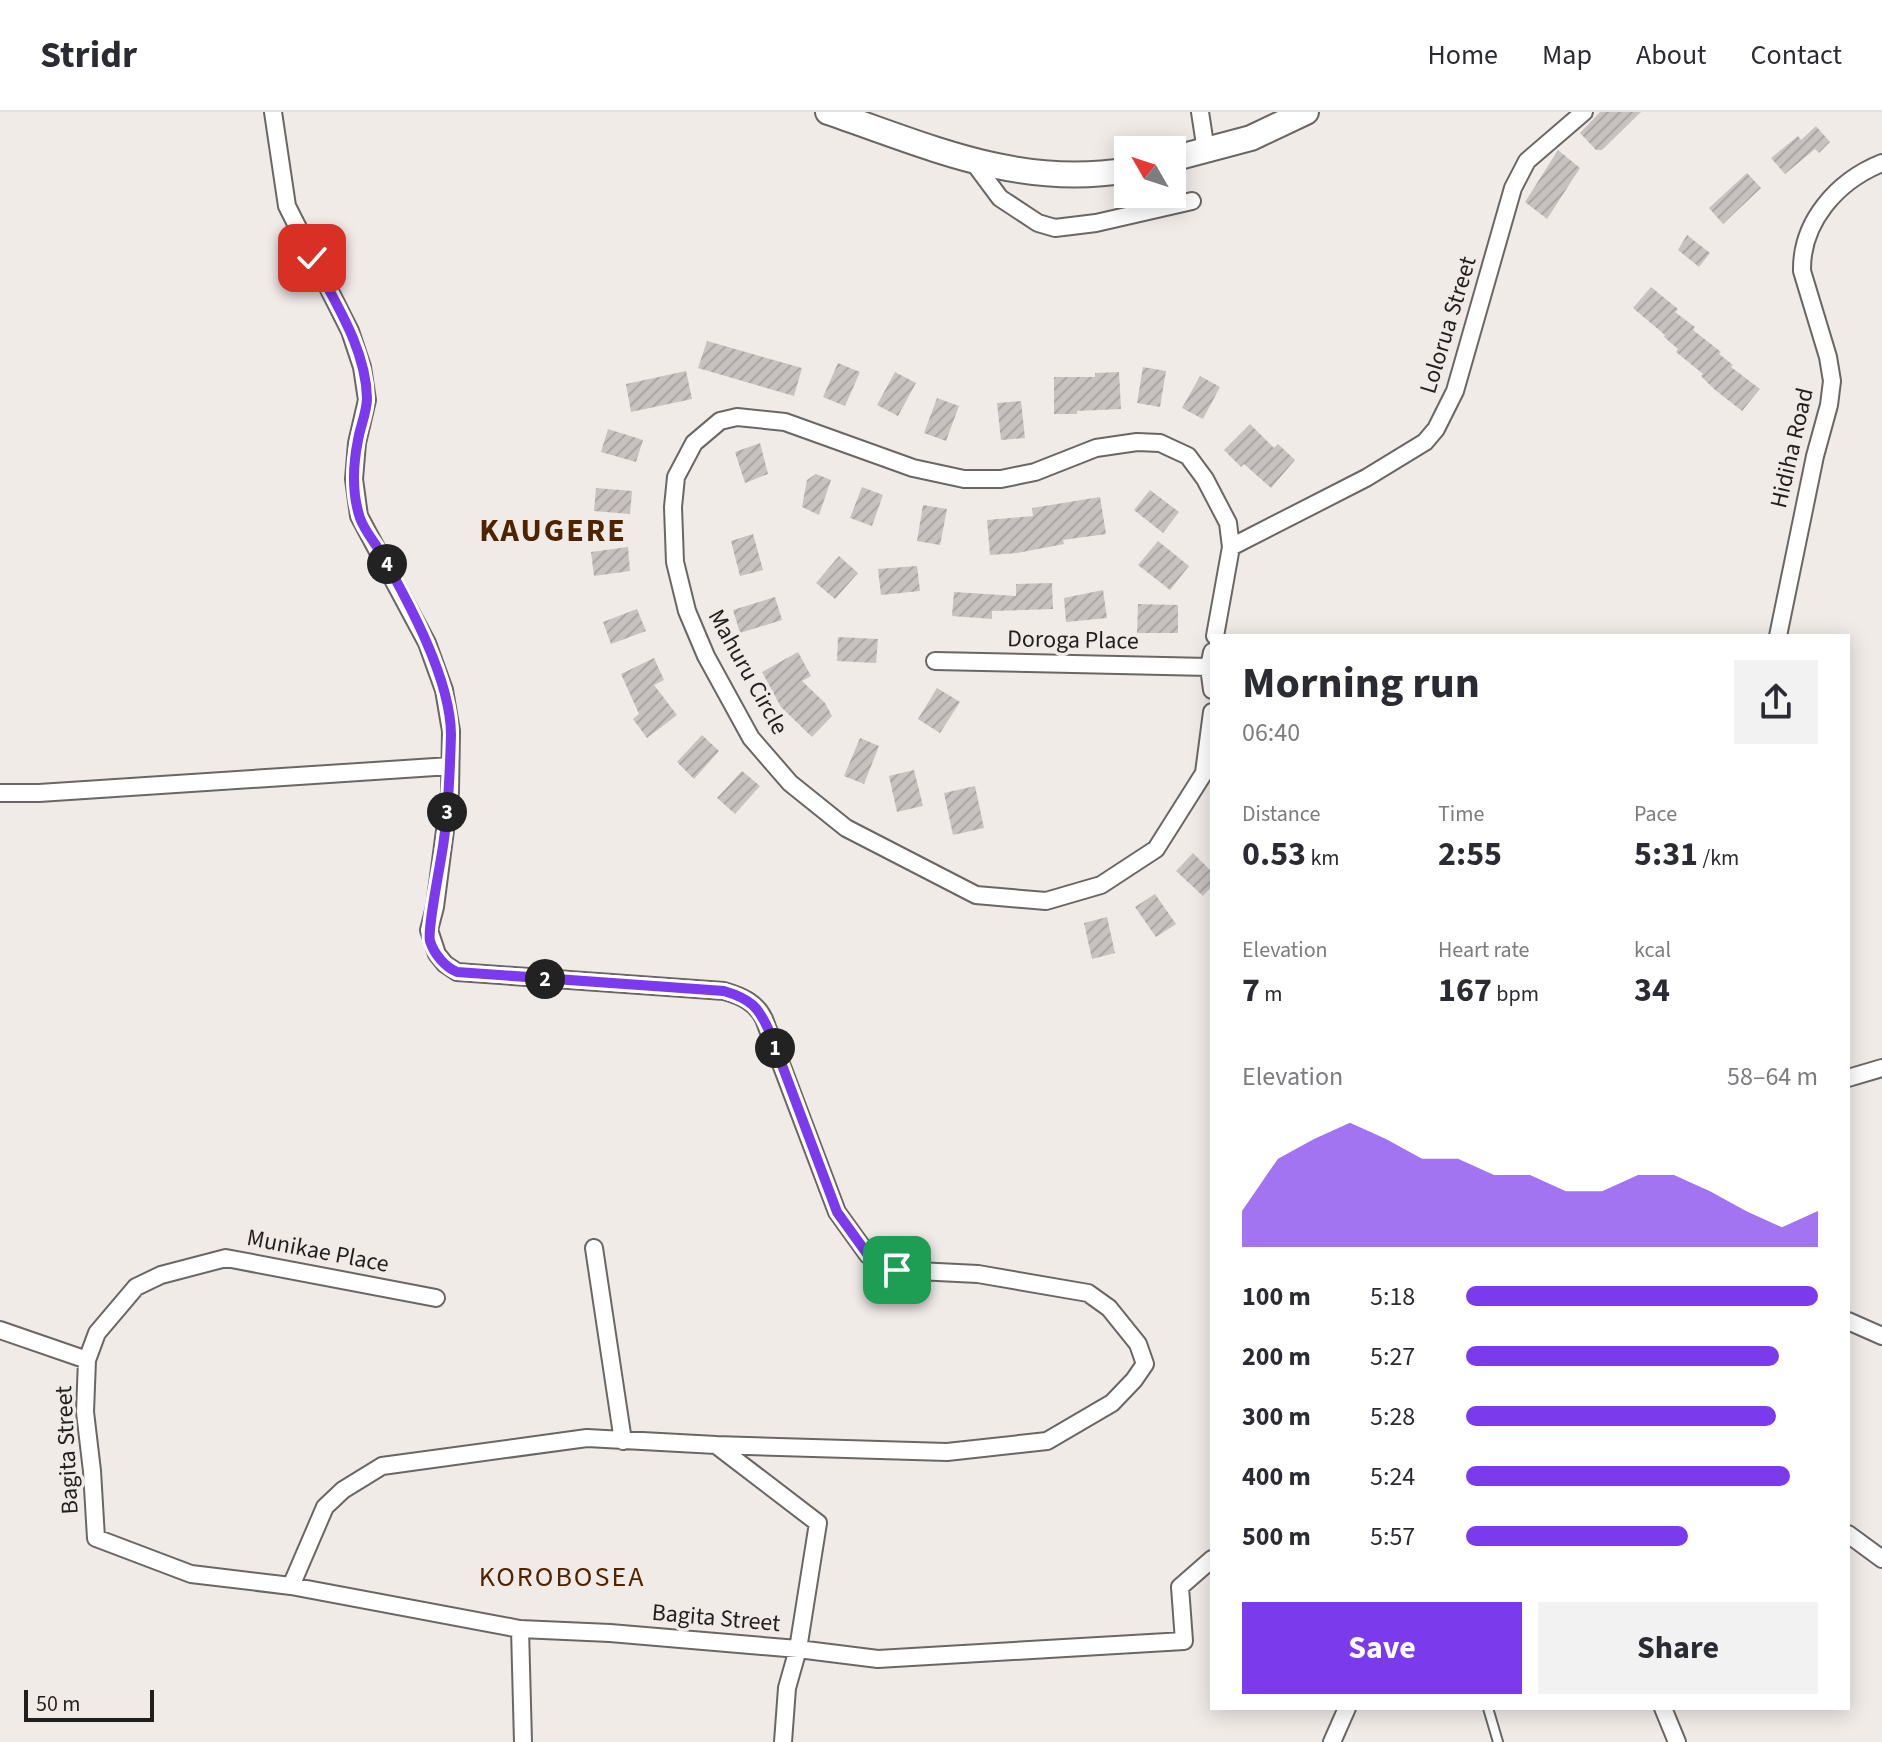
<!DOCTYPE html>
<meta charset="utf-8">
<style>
:root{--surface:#fff;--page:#f2f2f3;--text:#2b2b33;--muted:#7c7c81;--line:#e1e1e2;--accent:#7c3aed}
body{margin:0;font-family:"Source Sans 3",sans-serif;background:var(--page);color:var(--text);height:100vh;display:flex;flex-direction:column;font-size:30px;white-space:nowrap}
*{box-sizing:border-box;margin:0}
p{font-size:26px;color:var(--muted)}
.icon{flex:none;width:44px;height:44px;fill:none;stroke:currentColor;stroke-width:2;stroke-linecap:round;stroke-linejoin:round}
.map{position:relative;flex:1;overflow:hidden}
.details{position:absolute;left:1210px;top:522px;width:640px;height:1076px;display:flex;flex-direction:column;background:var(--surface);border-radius:0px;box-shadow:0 4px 20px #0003}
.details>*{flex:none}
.needle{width:52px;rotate:309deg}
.controls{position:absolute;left:1114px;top:24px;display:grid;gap:16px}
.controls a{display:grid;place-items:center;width:72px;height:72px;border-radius:0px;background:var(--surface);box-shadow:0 4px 20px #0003;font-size:40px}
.scale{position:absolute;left:24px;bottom:20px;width:130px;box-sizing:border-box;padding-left:8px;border:4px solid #211f1e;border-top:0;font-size:22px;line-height:28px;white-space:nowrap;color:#211f1e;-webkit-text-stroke:6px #f1ebe8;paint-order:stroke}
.pin{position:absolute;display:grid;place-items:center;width:68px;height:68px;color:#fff;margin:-34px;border-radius:16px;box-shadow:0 4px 12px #0006}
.km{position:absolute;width:40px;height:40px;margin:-20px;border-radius:50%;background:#222;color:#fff;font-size:22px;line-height:40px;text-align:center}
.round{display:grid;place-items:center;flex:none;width:84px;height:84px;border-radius:0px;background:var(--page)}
.head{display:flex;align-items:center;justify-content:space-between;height:136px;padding:0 32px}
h1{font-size:44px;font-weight:700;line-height:60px}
.figures{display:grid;grid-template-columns:repeat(3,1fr);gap:12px;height:136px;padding:8px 32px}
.figures div{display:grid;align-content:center}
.figures b{font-size:34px;font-weight:700}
.figures small{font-size:22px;font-weight:400}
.figures p{font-size:22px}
.chart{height:224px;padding:16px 32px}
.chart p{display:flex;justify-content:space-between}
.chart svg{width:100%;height:144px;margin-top:8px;fill:var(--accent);opacity:.7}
.primary-button{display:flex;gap:16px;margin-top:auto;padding:16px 32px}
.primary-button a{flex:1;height:92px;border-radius:0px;background:var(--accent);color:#fff;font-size:32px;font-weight:700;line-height:92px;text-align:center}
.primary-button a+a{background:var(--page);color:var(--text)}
ul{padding:0 32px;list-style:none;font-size:26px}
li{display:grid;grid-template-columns:128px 96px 1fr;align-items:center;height:60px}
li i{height:20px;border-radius:10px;background:var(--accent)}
header{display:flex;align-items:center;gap:48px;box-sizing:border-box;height:112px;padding:0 40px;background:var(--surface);border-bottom:2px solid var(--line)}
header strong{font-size:38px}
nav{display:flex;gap:44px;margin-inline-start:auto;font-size:28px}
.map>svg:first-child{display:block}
.building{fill:url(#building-hatch)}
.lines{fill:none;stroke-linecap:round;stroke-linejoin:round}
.service-casing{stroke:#6b6663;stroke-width:12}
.minor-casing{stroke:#6b6663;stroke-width:20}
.secondary-casing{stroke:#6b6663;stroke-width:28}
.service{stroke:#fff;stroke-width:8}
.minor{stroke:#fff;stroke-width:16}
.secondary{stroke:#fff;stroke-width:24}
.route-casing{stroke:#fff;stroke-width:16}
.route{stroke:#7c3aed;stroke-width:10}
.labels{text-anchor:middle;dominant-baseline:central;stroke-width:7;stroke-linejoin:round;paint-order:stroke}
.street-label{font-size:24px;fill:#211f1e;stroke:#f1ebe8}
.quarter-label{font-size:28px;letter-spacing:2px;fill:#4e2300;stroke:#f1ebe8}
.district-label{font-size:32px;font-weight:bold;letter-spacing:2px;fill:#4e2300;stroke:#f1ebe8}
</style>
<header>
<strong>Stridr</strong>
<nav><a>Home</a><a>Map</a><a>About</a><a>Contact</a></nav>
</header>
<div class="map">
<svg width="1882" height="1630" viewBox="0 0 1882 1630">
<defs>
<pattern id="building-hatch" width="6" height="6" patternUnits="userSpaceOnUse" patternTransform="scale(2)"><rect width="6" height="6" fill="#c7c2bf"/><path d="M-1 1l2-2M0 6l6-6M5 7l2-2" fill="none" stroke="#aba6a4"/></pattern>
</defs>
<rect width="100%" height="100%" fill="#f1ebe8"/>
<!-- building -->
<path class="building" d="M1600 0H1641L1602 38H1596L1580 21Z
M1816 14 1830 30 1819 41 1815 37 1785 62 1771 46 1798 24 1801 28Z
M1558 38 1580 56 1547 107 1525 90Z
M1747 61 1761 76 1723 112 1709 96Z
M1687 123 1710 141 1699 155 1678 138Z
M1651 175 1678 197 1675 200 1695 215 1693 218 1721 240 1719 242 1733 253 1731 255 1760 277 1742 299 1714 277 1701 264 1703 262 1676 240 1678 237 1664 225 1665 223 1633 196Z
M707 229 802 256 794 284 698 256Z
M838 251 860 260 845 294 823 285Z
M1143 255 1166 259 1160 295 1137 291Z
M686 259 692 287 631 300 626 272Z
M895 260 916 271 898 304 877 293Z
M1119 260 1121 297 1077 299V302H1054V265H1095V261Z
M1200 264 1220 275 1203 307 1182 296Z
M937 286 959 294 946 329 924 321Z
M1021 289 1025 326 1001 328 997 291Z
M1250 312 1274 336 1278 332 1295 348 1271 376 1244 352 1241 355 1224 338Z
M608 317 643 328 636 350 601 340Z
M760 331 768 362 745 371 735 340Z
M816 362 831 368 819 403 802 395 807 368Z
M862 375 883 383 872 414 850 406Z
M596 376 632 379 630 402 594 399Z
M1150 378 1179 400 1163 421 1134 398Z
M1100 385 1106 422 1063 428 1064 432 1017 441 990 443 987 408 1033 404 1032 396Z
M923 393 947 397 940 433 917 429Z
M753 422 763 458 740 464 731 429Z
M1158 429 1189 454 1170 478 1138 453Z
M628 435 630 459 594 464 591 440Z
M839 444 858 461 835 487 816 471Z
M917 454 920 479 881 483 878 457Z
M1052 471 1053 497 992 499V507L952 504 954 480 1016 484V472Z
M1103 478 1107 506 1066 510 1064 486Z
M775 485 782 508 740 521 733 498Z
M1138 492 1178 493V521H1137Z
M637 497 646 519 611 532 603 510Z
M838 525 878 527 876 551 837 549Z
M798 540 811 564 802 569 825 591 832 604 812 625 781 595 762 560Z
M654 546 664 568 654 573 677 603 647 626 633 607 639 602 621 562Z
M937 576 960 590 940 621 918 607Z
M702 623 719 639 694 667 677 650Z
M860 626 879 634 864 672 844 664Z
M914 658 923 694 897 700 889 664Z
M742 659 760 674 735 702 717 686Z
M975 674 984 716 953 723 944 681Z
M1193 741 1212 760V774L1203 784 1176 759Z
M1155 782 1176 812 1156 825 1135 795Z
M1107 805 1115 841 1092 847 1084 811Z"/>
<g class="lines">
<defs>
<path id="service" d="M1488 1596 1498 1630"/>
<path id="minor" d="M273 0 287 94 350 219 362 255 367 288 357 331 354 367 359 404 427 531 444 578 451 619 450 680 435 795 429 818 437 842 445 852 457 860 724 879C741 884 756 890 764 907L837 1100 868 1143 897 1158 978 1162 1088 1181 1109 1196 1138 1232 1145 1252 1134 1268 1112 1291 1047 1329 947 1340 716 1333
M1200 0 1206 39
M974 51 1000 86 1038 111 1055 116 1096 111 1192 89
M1231 435 1366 366 1425 330 1436 317 1455 279 1513 76 1527 49 1584 0
M1778 524 1815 344 1829 293 1832 269 1828 245 1802 159C1801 110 1837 69 1882 51
M1212 540 1209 555 1212 578
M935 549 1209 555
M1212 600 1204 661 1156 737 1101 773 1046 789 976 783 846 716 790 671 751 626 706 544 687 499 675 450 673 395 676 365 694 331 720 309 737 305 785 310 913 356 964 367H1001L1035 360 1096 336 1137 330 1160 331 1188 344 1205 367 1228 411 1231 435 1215 524
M0 681H39L450 654
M1848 966 1882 956
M594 1136 623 1329
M1848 1209 1882 1224
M0 1218 87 1248 97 1221 136 1175 161 1163 226 1146 436 1186
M87 1248 85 1300 92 1359 96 1426 191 1462 291 1474 520 1517 610 1521 798 1537 878 1547 1184 1529 1180 1475 1212 1447
M1848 1422 1882 1447
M291 1474 325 1395 343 1378 382 1354 587 1326 716 1333 818 1411 798 1537 787 1576 783 1630
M520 1517 523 1630
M1663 1596 1677 1630
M1332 1630 1347 1596"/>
<path id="secondary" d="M828 0C928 34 1020 77 1128 58
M1172 47 1251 26 1306 0"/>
</defs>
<!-- service casing -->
<use href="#service" class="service-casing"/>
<!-- minor casing -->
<use href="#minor" class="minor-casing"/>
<!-- secondary casing -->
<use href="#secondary" class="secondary-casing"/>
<!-- service -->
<use href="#service" class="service"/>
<!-- minor -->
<use href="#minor" class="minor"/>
<!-- secondary -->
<use href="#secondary" class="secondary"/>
</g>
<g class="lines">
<defs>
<path id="route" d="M312 146C334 189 366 236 367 286 367 300 360 315 358 328 353 353 352 382 360 406 365 420 375 430 382 443 409 491 451 568 451 623 450 658 449 692 444 727 442 746 427 816 430 829 434 842 445 855 457 860L724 879C751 887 759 895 770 921L837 1100 868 1143 897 1158"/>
</defs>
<!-- route casing -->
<use href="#route" class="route-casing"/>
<!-- route -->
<use href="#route" class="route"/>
</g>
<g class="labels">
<!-- street labels -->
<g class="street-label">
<text transform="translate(1448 213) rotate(-73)">Lolorua Street</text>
<text transform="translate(1792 336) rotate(-77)">Hidiha Road</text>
<text transform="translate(1073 528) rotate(1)">Doroga Place</text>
<text transform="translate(748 560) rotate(61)">Mahuru Circle</text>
<text transform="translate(318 1139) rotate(11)">Munikae Place</text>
<text transform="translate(67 1338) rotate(-93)">Bagita Street</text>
<text transform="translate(716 1506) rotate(5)">Bagita Street</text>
</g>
<!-- quarter labels -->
<g class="quarter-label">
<text x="562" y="1465">KOROBOSEA</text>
</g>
<!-- district labels -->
<g class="district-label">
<text x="553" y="419">KAUGERE</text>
</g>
</g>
</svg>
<div class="controls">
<a><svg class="needle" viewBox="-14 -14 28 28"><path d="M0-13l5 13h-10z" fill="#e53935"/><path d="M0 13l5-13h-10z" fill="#7c7c81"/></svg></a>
</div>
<div class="scale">50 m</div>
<div class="pin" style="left:897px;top:1158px;background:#1e9e55"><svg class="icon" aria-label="arrive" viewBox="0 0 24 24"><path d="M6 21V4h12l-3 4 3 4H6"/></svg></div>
<div class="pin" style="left:312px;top:146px;background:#d93025"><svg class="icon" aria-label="check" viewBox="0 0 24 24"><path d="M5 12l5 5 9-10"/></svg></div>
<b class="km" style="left:775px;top:936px">1</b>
<b class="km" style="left:545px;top:867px">2</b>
<b class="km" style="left:447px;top:700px">3</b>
<b class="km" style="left:387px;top:452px">4</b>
<section class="details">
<div class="head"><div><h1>Morning run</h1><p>06:40</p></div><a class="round"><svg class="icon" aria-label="share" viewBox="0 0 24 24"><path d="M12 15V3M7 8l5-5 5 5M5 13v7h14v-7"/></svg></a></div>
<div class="figures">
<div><p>Distance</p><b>0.53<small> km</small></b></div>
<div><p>Time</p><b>2:55</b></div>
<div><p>Pace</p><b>5:31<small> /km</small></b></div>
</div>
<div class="figures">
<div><p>Elevation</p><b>7<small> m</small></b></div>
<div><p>Heart rate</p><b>167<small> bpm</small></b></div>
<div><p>kcal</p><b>34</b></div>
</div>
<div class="chart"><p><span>Elevation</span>58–64 m</p>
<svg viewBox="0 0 160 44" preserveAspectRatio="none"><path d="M0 44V33L10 17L20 11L30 6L40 11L50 17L60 17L70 22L80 22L90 27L100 27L110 22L120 22L130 27L140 33L150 38L160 33V44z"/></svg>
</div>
<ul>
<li><b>100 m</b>5:18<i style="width:100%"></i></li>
<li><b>200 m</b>5:27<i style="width:89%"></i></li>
<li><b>300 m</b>5:28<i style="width:88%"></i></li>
<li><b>400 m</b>5:24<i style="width:92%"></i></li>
<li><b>500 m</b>5:57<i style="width:63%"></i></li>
</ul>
<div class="primary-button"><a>Save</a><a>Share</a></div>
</section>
</div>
